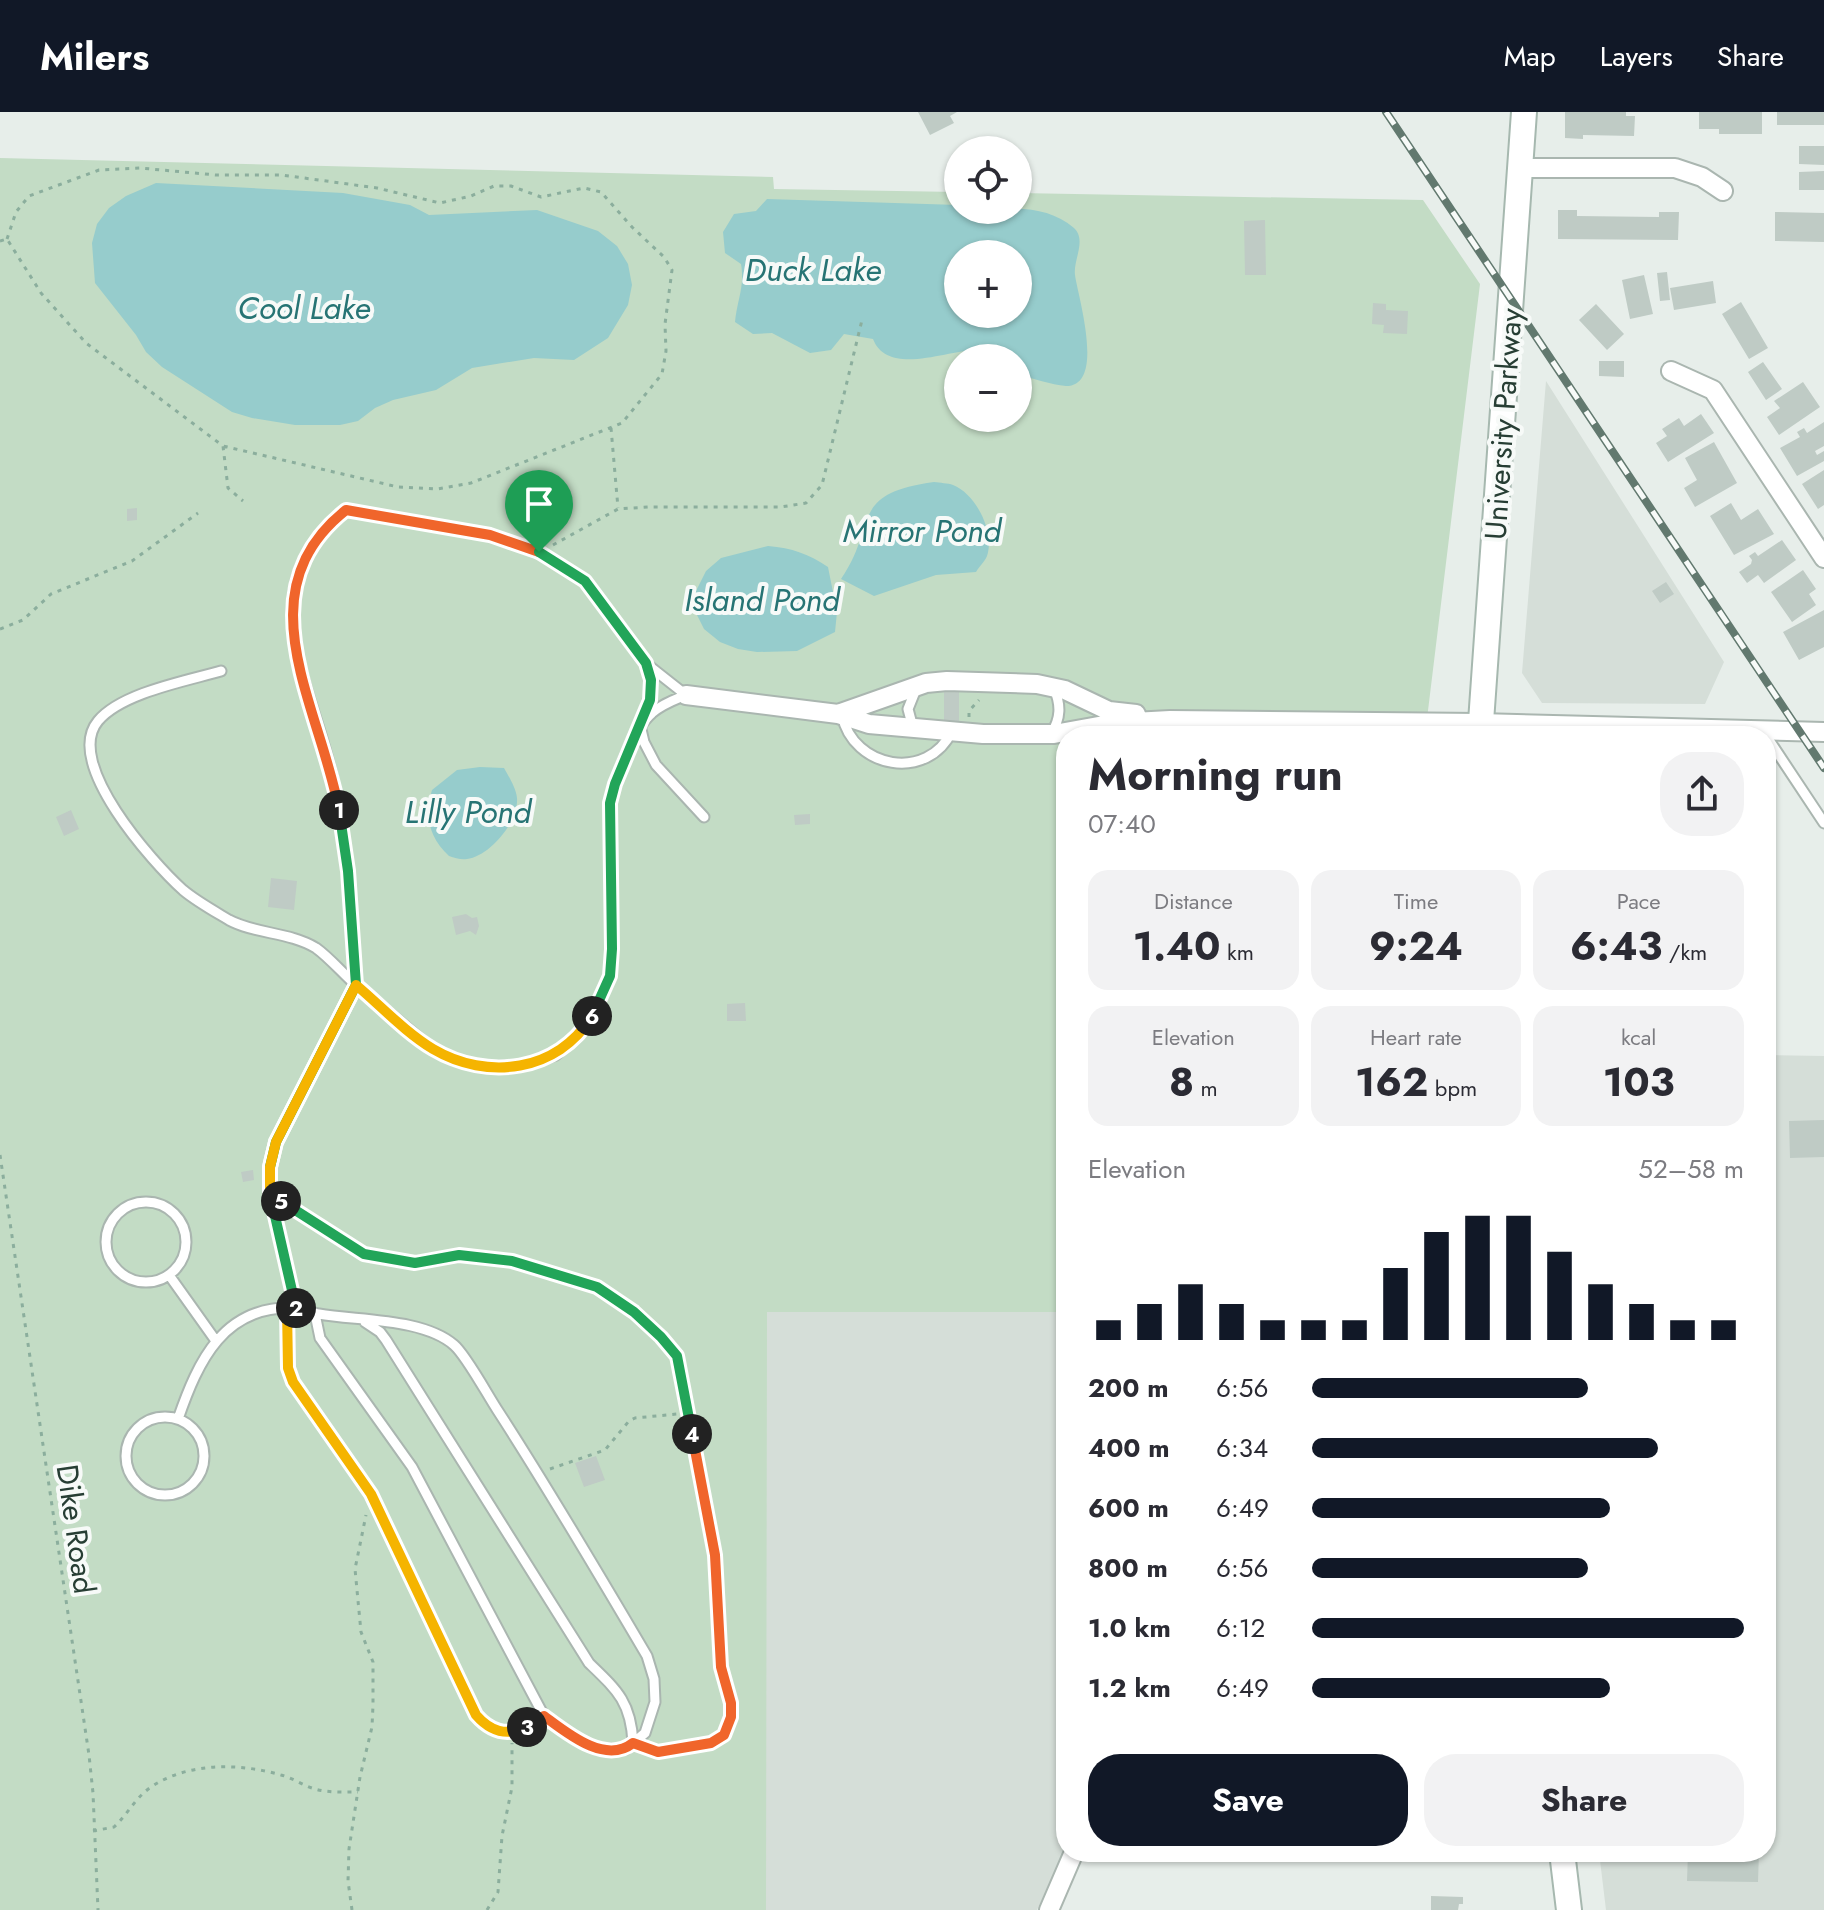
<!DOCTYPE html>
<meta charset="utf-8">
<style>
:root{--surface:#fff;--page:#f2f2f3;--text:#2b2b33;--muted:#7c7c81;--accent:#111827}
body{margin:0;font-family:Jost,sans-serif;background:var(--page);color:var(--text);height:100vh;display:flex;flex-direction:column;font-size:30px;white-space:nowrap}
*{box-sizing:border-box;margin:0}
p{font-size:26px;color:var(--muted)}
.icon{flex:none;width:44px;height:44px;fill:none;stroke:currentColor;stroke-width:2;stroke-linecap:round;stroke-linejoin:round}
.map{position:relative;flex:1;overflow:hidden}
.sheet{position:absolute;left:1056px;top:614px;width:720px;height:1136px;display:flex;flex-direction:column;background:var(--surface);border-radius:32px;box-shadow:0 2px 6px #0004}
.sheet>*{flex:none}
.tools{position:absolute;left:944px;top:24px;display:grid;gap:16px}
.tools a{display:grid;place-items:center;width:88px;height:88px;border-radius:50%;background:var(--surface);box-shadow:0 2px 6px #0004;font-size:40px}
.pin{position:absolute;display:grid;place-items:center;width:68px;height:68px;color:#fff;margin:-82px -34px;border-radius:50% 50% 50% 0;rotate:-45deg;box-shadow:0 0 8px #0007}
.pin .icon{rotate:45deg}
.km{position:absolute;width:40px;height:40px;margin:-20px;border-radius:50%;background:#222;color:#fff;font-size:22px;line-height:40px;text-align:center}
.round{display:grid;place-items:center;flex:none;width:84px;height:84px;border-radius:32px;background:var(--page)}
.head{display:flex;align-items:center;justify-content:space-between;height:136px;padding:0 32px}
h1{font-size:44px;font-weight:700;line-height:60px}
.stats{display:grid;grid-template-columns:repeat(3,1fr);gap:12px;height:136px;padding:8px 32px}
.stats div{display:grid;align-content:center;border-radius:20px;background:var(--page);text-align:center}
.stats b{font-size:40px;font-weight:700}
.stats small{font-size:22px;font-weight:400}
.stats p{font-size:22px}
.chart{height:224px;padding:16px 32px}
.chart p{display:flex;justify-content:space-between}
.chart svg{width:100%;height:144px;margin-top:8px;stroke:var(--accent);stroke-width:6}
.action{display:flex;gap:16px;margin-top:auto;padding:16px 32px}
.action a{flex:1;height:92px;border-radius:32px;background:var(--accent);color:#fff;font-size:32px;font-weight:700;line-height:92px;text-align:center}
.action a+a{background:var(--page);color:var(--text)}
ul{padding:0 32px;list-style:none;font-size:26px}
li{display:grid;grid-template-columns:128px 96px 1fr;align-items:center;height:60px}
li i{height:20px;border-radius:10px;background:var(--accent)}
header{display:flex;align-items:center;gap:48px;box-sizing:border-box;height:112px;padding:0 40px;background:var(--accent);color:#fff}
header strong{font-size:38px}
nav{display:flex;gap:44px;margin-inline-start:auto;font-size:28px}
.map>svg:first-child{display:block}
.built{fill:#d5ded8}
.green{fill:#c3dcc5;fill-rule:evenodd}
.water{fill:#96cccc;fill-rule:evenodd}
.building{fill:#bfcbc5}
.lines{fill:none;stroke-linecap:round;stroke-linejoin:round}
.lane-casing{stroke:#aab6b0;stroke-width:13}
.street-casing{stroke:#aab6b0;stroke-width:22}
.secondary-casing{stroke:#a6b8af;stroke-width:28}
.path{stroke:#8bae9d;stroke-width:3;stroke-dasharray:4 6;stroke-linecap:butt}
.lane{stroke:#fff;stroke-width:9}
.street{stroke:#fff;stroke-width:18}
.secondary{stroke:#fff;stroke-width:24}
.rail-casing{stroke:#62796f;stroke-width:8}
.rail{stroke:#f7faf8;stroke-width:5;stroke-dasharray:15;stroke-linecap:butt}
.split-1-casing{stroke:#fff;stroke-width:16}
.split-2-casing{stroke:#fff;stroke-width:16}
.split-3-casing{stroke:#fff;stroke-width:16}
.split-4-casing{stroke:#fff;stroke-width:16}
.split-5-casing{stroke:#fff;stroke-width:16}
.split-6-casing{stroke:#fff;stroke-width:16}
.split-7-casing{stroke:#fff;stroke-width:16}
.split-1{stroke:#f0652b;stroke-width:10}
.split-2{stroke:#22a559;stroke-width:10}
.split-3{stroke:#f5b400;stroke-width:10}
.split-4{stroke:#f0652b;stroke-width:10}
.split-5{stroke:#22a559;stroke-width:10}
.split-6{stroke:#f5b400;stroke-width:10}
.split-7{stroke:#22a559;stroke-width:10}
.labels{text-anchor:middle;dominant-baseline:central;stroke-width:8;stroke-linejoin:round;paint-order:stroke}
.street-label{font-size:30px;fill:#273e34;stroke:#f7faf8}
.water-label{font-size:32px;font-style:italic;fill:#277474;stroke:#f7faf8}
</style>
<header>
<strong>Milers</strong>
<nav><a>Map</a><a>Layers</a><a>Share</a></nav>
</header>
<div class="map">
<svg width="1824" height="1798" viewBox="0 0 1824 1798">
<rect width="100%" height="100%" fill="#e7eeea"/>
<!-- built -->
<path class="built" d="M1546 269 1724 550 1705 592 1542 591 1522 561Z
M1766 943 1824 944V1798H1606L1599 1740H1766Z
M766 1200H1066V1735L1037 1798H766Z"/>
<!-- green -->
<path class="green" d="M0 46 773 65 774 77 958 80V98H1018V81L1423 88 1480 172 1426 615 1419 624H1066V1200H767L766 1798H0ZM958 142H1018V202H958ZM958 246H1018V306H958Z"/>
<!-- water -->
<path class="water" d="M156 71 343 81 410 93 429 103 537 98 598 119 617 134 628 152 632 173 628 193 608 226 574 248 534 246 472 256 436 278 393 288 375 296 358 309 340 313H295L252 306 232 300 162 255 146 240 136 223 95 171 92 131 97 112 109 96 126 84Z
M767 87 958 93V98C997 98 1042 88 1074 116 1087 128 1073 148 1075 163 1078 185 1106 274 1066 274 1051 273 1033 266 1018 263V246C1012 246 1005 247 999 246 991 243 986 238 976 238 947 238 888 265 873 227L844 222 831 238 810 241 772 221 753 222 735 210C737 188 745 175 741 152L725 141 723 120 734 102 756 99ZM1018 142V202H958V142Z
M934 370C940 371 948 371 953 373 976 382 995 420 987 444 985 449 979 455 976 460L936 463 874 484 841 467C879 412 847 382 934 370Z
M768 434C792 436 809 442 828 455L837 500 835 520 797 539 757 540 738 537 720 530 704 517 695 499 696 479 706 459 721 446Z
M480 655 504 656C509 665 516 676 517 686 519 709 490 744 467 747 461 748 455 746 449 744 429 725 424 704 432 678L457 658Z"/>
<!-- building -->
<path class="building" d="M918 0H957L950 4 954 11 930 23Z
M1565 0H1626V4H1635L1634 24 1583 23V27L1565 26Z
M1699 0H1762V22H1719V17H1699Z
M1777 0H1824V13H1777Z
M1799 34H1824V53L1799 52Z
M1824 59V78H1799V60Z
M1558 98H1577V104L1659 105V100H1679L1678 128 1558 127Z
M1775 100 1824 101V130L1775 129Z
M1265 108 1266 163H1245L1244 109Z
M1667 160 1670 188 1660 189 1657 161Z
M1644 163 1653 202 1630 207 1622 168Z
M1713 169 1716 191 1674 198 1670 176Z
M1741 190 1768 236 1749 247 1722 202Z
M1373 191 1386 192V198L1408 199 1407 222 1383 221 1384 213 1372 212Z
M1596 192 1624 222 1607 238 1579 208Z
M1599 249H1624V265L1599 264Z
M1763 250 1782 277 1766 288 1748 260Z
M1803 270 1820 295 1779 323 1767 305 1780 296 1774 289Z
M1701 302 1714 321 1668 350 1656 331 1667 324 1662 317 1679 306 1684 314Z
M1824 310V334L1815 339 1817 343 1824 339V349L1797 364 1780 336 1800 325 1797 320 1804 316 1807 321Z
M1714 330 1737 371 1695 395 1684 376 1697 368 1685 346Z
M1824 358V393L1818 397 1802 372Z
M1731 391 1741 408 1758 397 1774 422 1734 443 1710 404Z
M137 396V408L127 409V397Z
M1782 428 1796 448 1764 471 1758 463 1747 471 1739 460 1751 452 1752 448 1749 444 1755 440 1758 444Z
M1803 458 1816 477 1809 482 1816 493 1792 510 1771 480Z
M1666 470 1674 482 1660 491 1652 479Z
M1824 498V535L1799 548 1783 520Z
M944 580H959V609H944Z
M71 698 79 717 64 724 56 705Z
M810 702V712L795 713 794 703Z
M271 766 297 769 294 798 268 795Z
M466 802 472 806 477 805 479 814 476 823 470 819 456 823 452 805Z
M745 891 746 909H727V892Z
M1824 1008V1045L1790 1046 1789 1009Z
M253 1058 254 1068 243 1070 241 1060Z
M596 1344 605 1368 584 1375 575 1351Z
M1688 1740H1759L1758 1770 1687 1769Z
M1431 1784 1463 1785V1792H1459L1458 1798H1431Z"/>
<g class="lines">
<defs>
<path id="lane" d="M346 398 490 423 539 440 585 469 648 553 686 583C674 588 662 592 652 601 632 618 616 665 610 691L612 837 610 864 596 897 583 919 556 943 525 953 487 955 453 948 430 935 356 873C352 806 347 740 334 673 316 575 243 479 346 398Z
M647 554 651 579 640 613 644 630 656 653 704 705
M221 559C186 569 121 581 98 609 63 651 153 751 183 778 196 789 214 799 229 808 255 822 290 820 316 836 330 846 343 862 356 873L276 1030 270 1055V1082L297 1196
M842 603C853 657 928 670 952 619
M913 616 908 597 916 577
M1763 619 1824 711
M1051 622C1061 606 1061 593 1054 576
M270 1082 364 1142 415 1151 459 1143 512 1149 597 1175 634 1200 661 1225 677 1244 715 1443 721 1555 731 1591V1605L724 1623 711 1631 658 1640 633 1631
M106 1130a40 40 0 1 1 80 0a40 40 0 1 1-80 0Z
M169 1163 216 1229
M287 1197 288 1256 293 1270 371 1382 476 1603C499 1629 517 1620 544 1604
M365 1210 380 1220 386 1228 589 1551C617 1578 631 1590 633 1631
M126 1344a39 39 0 1 1 78 0a39 39 0 1 1-78 0Z
M178 1307C198 1249 224 1192 296 1196 304 1196 311 1201 319 1202 358 1209 423 1206 454 1233 466 1243 488 1284 498 1299 550 1379 598 1461 647 1544L654 1567 655 1590 645 1621 626 1637H597L584 1632 544 1604 412 1355 320 1226 315 1202"/>
<path id="street" d="M1521 56H1675L1702 65 1723 79
M1671 259 1713 278 1824 446
M686 583 838 602 869 612 983 622H1054L1115 611 1170 608 1480 611 1824 620
M838 602 926 571 947 569 1037 572 1065 578 1109 599 1136 602
M1049 1798 1074 1740"/>
<path id="secondary" d="M1480 624 1524 0
M1562 1740 1569 1798"/>
</defs>
<!-- lane casing -->
<use href="#lane" class="lane-casing"/>
<!-- street casing -->
<use href="#street" class="street-casing"/>
<!-- secondary casing -->
<use href="#secondary" class="secondary-casing"/>
<!-- path -->
<path class="path" d="M7 127 16 100 29 84 99 58 140 56 216 63H282L377 76 440 91 471 84 494 74H511L541 85 584 76 601 80 632 115 664 145 672 158 665 212 666 239 662 262 622 311 471 371 437 377 398 375 223 334
M0 129 7 127 41 181 86 231 223 334 228 376 243 389
M611 316 618 396
M553 433 618 397 648 395H781L806 391 822 373 862 208
M0 517 23 508 51 482 132 449 198 401
M969 605V599L979 588
M0 1043 89 1643 93 1681 98 1798
M550 1357 605 1338 629 1309 635 1306 677 1302
M93 1719 114 1715C128 1702 135 1686 151 1675 188 1650 240 1651 281 1663 293 1666 304 1674 315 1677 329 1681 344 1680 358 1680
M352 1798 348 1769 349 1737 360 1665 372 1615 373 1593V1550L361 1520 355 1457 366 1403
M487 1798 498 1780 502 1724 512 1675V1631"/>
<!-- lane -->
<use href="#lane" class="lane"/>
<!-- street -->
<use href="#street" class="street"/>
<!-- secondary -->
<use href="#secondary" class="secondary"/>
<defs>
<path id="rail" d="M1386 0 1824 656"/>
</defs>
<!-- rail casing -->
<use href="#rail" class="rail-casing"/>
<!-- rail -->
<use href="#rail" class="rail"/>
</g>
<g class="lines">
<defs>
<path id="split-1" d="M339 698C320 594 242 480 346 398L490 423 539 440"/>
<path id="split-2" d="M296 1196 270 1082V1055L276 1030 356 873 348 759 339 698"/>
<path id="split-3" d="M296 1196 287 1197 288 1256 293 1270 371 1382 476 1603C490 1619 506 1625 527 1615"/>
<path id="split-4" d="M527 1615 544 1604C567 1621 605 1653 633 1631L658 1640 711 1631 724 1623 731 1605V1591L721 1555 715 1443 692 1322"/>
<path id="split-5" d="M281 1089 364 1142 415 1151 459 1143 512 1149 597 1175 634 1200 661 1225 677 1244 692 1322"/>
<path id="split-6" d="M281 1089 270 1082V1055L276 1030 356 873C381 894 405 920 433 937 487 969 558 960 592 904"/>
<path id="split-7" d="M539 440 585 469 646 551 651 568 650 588 615 672 610 691 612 837 610 864 592 904"/>
</defs>
<!-- split-1 casing -->
<use href="#split-1" class="split-1-casing"/>
<!-- split-2 casing -->
<use href="#split-2" class="split-2-casing"/>
<!-- split-3 casing -->
<use href="#split-3" class="split-3-casing"/>
<!-- split-4 casing -->
<use href="#split-4" class="split-4-casing"/>
<!-- split-5 casing -->
<use href="#split-5" class="split-5-casing"/>
<!-- split-6 casing -->
<use href="#split-6" class="split-6-casing"/>
<!-- split-7 casing -->
<use href="#split-7" class="split-7-casing"/>
<!-- split-1 -->
<use href="#split-1" class="split-1"/>
<!-- split-2 -->
<use href="#split-2" class="split-2"/>
<!-- split-3 -->
<use href="#split-3" class="split-3"/>
<!-- split-4 -->
<use href="#split-4" class="split-4"/>
<!-- split-5 -->
<use href="#split-5" class="split-5"/>
<!-- split-6 -->
<use href="#split-6" class="split-6"/>
<!-- split-7 -->
<use href="#split-7" class="split-7"/>
</g>
<g class="labels">
<!-- street labels -->
<g class="street-label">
<text transform="translate(1503 312) rotate(-86)">University Parkway</text>
<text transform="translate(76 1417) rotate(82)">Dike Road</text>
</g>
<!-- water labels -->
<g class="water-label">
<text x="813" y="158">Duck Lake</text>
<text x="304" y="196">Cool Lake</text>
<text x="922" y="419">Mirror Pond</text>
<text x="762" y="488">Island Pond</text>
<text x="468" y="700">Lilly Pond</text>
</g>
</g>
</svg>
<div class="tools">
<a><svg class="icon" aria-label="locate" viewBox="0 0 24 24"><circle cx="12" cy="12" r="6"/><path d="M12 2v4M12 18v4M2 12h4M18 12h4"/></svg></a>
<a>+</a>
<a>−</a>
</div>
<div class="pin" style="left:539px;top:440px;background:#1e9e55"><svg class="icon" aria-label="arrive" viewBox="0 0 24 24"><path d="M6 21V4h12l-3 4 3 4H6"/></svg></div>
<b class="km" style="left:339px;top:698px">1</b>
<b class="km" style="left:296px;top:1196px">2</b>
<b class="km" style="left:527px;top:1615px">3</b>
<b class="km" style="left:692px;top:1322px">4</b>
<b class="km" style="left:281px;top:1089px">5</b>
<b class="km" style="left:592px;top:904px">6</b>
<section class="sheet">
<div class="head"><div><h1>Morning run</h1><p>07:40</p></div><a class="round"><svg class="icon" aria-label="share" viewBox="0 0 24 24"><path d="M12 15V3M7 8l5-5 5 5M5 13v7h14v-7"/></svg></a></div>
<div class="stats">
<div><p>Distance</p><b>1.40<small> km</small></b></div>
<div><p>Time</p><b>9:24</b></div>
<div><p>Pace</p><b>6:43<small> /km</small></b></div>
</div>
<div class="stats">
<div><p>Elevation</p><b>8<small> m</small></b></div>
<div><p>Heart rate</p><b>162<small> bpm</small></b></div>
<div><p>kcal</p><b>103</b></div>
</div>
<div class="chart"><p><span>Elevation</span>52–58 m</p>
<svg viewBox="0 0 160 44" preserveAspectRatio="none"><path d="M5 44V38M15 44V33M25 44V27M35 44V33M45 44V38M55 44V38M65 44V38M75 44V22M85 44V11M95 44V6M105 44V6M115 44V17M125 44V27M135 44V33M145 44V38M155 44V38"/></svg>
</div>
<ul>
<li><b>200 m</b>6:56<i style="width:64%"></i></li>
<li><b>400 m</b>6:34<i style="width:80%"></i></li>
<li><b>600 m</b>6:49<i style="width:69%"></i></li>
<li><b>800 m</b>6:56<i style="width:64%"></i></li>
<li><b>1.0 km</b>6:12<i style="width:100%"></i></li>
<li><b>1.2 km</b>6:49<i style="width:69%"></i></li>
</ul>
<div class="action"><a>Save</a><a>Share</a></div>
</section>
</div>
